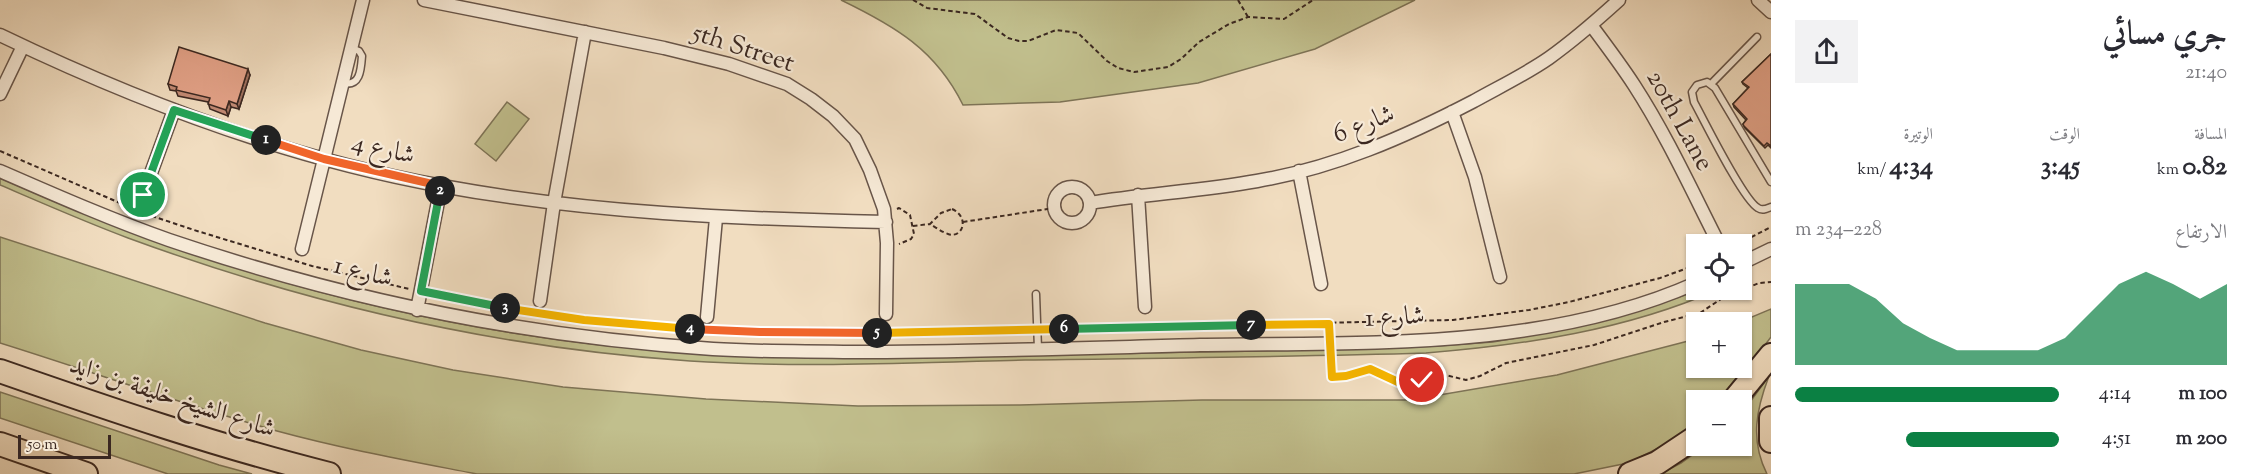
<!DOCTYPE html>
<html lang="ar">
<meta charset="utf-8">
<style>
:root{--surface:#fff;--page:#f2f2f3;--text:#2b2b33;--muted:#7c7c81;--accent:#0b8043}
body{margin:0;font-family:"Sorts Mill Goudy",Amiri,serif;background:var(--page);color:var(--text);direction:rtl;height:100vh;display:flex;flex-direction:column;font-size:22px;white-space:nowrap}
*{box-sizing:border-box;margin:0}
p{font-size:20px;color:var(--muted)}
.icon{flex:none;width:33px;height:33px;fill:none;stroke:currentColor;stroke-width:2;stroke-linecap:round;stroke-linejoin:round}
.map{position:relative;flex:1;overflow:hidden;direction:ltr}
.drawer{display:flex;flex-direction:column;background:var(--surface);width:480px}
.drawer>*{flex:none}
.buttons{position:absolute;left:1686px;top:234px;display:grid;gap:12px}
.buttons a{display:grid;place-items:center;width:66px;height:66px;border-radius:0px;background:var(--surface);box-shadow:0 2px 4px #0004;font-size:30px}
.scale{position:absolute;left:18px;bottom:15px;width:93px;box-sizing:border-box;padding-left:6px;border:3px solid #3b2821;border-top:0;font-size:16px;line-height:21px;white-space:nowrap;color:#3b2821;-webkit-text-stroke:4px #f6e9d6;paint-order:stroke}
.pin{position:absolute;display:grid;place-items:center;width:51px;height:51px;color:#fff;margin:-26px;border:3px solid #fff;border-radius:50%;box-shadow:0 2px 6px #0007}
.km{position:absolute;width:30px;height:30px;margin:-15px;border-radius:50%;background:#222;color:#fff;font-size:16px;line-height:30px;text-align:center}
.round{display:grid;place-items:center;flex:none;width:63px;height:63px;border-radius:0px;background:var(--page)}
.head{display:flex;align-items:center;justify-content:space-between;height:102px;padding:0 24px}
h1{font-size:33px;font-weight:700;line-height:45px}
.metrics{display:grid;grid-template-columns:repeat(3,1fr);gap:9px;height:102px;padding:6px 24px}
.metrics div{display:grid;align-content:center}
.metrics b{font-size:26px;font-weight:700}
.metrics small{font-size:16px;font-weight:400}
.metrics p{font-size:16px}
.chart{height:168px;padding:12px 24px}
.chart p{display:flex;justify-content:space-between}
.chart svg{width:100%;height:108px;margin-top:6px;fill:var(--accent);opacity:.7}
ul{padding:0 24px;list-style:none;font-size:20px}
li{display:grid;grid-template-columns:96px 72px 1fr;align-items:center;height:45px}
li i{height:15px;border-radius:8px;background:var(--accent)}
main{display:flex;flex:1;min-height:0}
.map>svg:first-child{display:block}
.green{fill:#c1bf8d;stroke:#7e7457;stroke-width:1.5}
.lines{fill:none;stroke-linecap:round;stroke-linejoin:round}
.service-casing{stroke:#685549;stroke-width:9}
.minor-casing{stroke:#685549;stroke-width:15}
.motorway-casing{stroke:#3b2821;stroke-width:26}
.path{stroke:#3b2821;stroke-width:2;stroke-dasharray:4.5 3;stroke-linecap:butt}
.service{stroke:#f6e9d6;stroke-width:6}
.minor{stroke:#f6e9d6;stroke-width:12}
.motorway{stroke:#f1ddc0;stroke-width:22}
.wall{fill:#c38b75;stroke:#3b2821;stroke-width:1.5}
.shaded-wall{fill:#9f715f;stroke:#3b2821;stroke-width:1.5}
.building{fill:#e3a288;stroke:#3b2821;stroke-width:1.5}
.split-1-casing{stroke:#fff;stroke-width:12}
.split-2-casing{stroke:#fff;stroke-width:12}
.split-3-casing{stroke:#fff;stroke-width:12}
.split-4-casing{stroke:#fff;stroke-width:12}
.split-5-casing{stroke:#fff;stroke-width:12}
.split-6-casing{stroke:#fff;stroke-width:12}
.split-7-casing{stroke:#fff;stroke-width:12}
.split-8-casing{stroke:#fff;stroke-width:12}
.split-1{stroke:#22a559;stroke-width:8}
.split-2{stroke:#f0652b;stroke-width:8}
.split-3{stroke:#22a559;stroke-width:8}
.split-4{stroke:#f5b400;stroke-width:8}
.split-5{stroke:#f0652b;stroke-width:8}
.split-6{stroke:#f5b400;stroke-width:8}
.split-7{stroke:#22a559;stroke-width:8}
.split-8{stroke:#f5b400;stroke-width:8}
.labels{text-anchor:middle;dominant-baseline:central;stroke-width:4.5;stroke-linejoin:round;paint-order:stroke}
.street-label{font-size:26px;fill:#3b2821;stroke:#f6e9d6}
</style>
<main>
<section class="drawer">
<div class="head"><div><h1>جري مسائي</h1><p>21:40</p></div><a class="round"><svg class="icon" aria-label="share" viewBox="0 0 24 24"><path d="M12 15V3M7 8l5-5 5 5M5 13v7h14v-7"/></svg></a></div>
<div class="metrics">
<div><p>المسافة</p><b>0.82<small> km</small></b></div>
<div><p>الوقت</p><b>3:45</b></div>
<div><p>الوتيرة</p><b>4:34<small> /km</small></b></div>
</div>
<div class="chart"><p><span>الارتفاع</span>228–234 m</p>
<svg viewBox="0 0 160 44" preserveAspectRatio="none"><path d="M0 44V11L10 11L20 11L30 17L40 27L50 33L60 38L70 38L80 38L90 38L100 33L110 22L120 11L130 6L140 11L150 17L160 11V44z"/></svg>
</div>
<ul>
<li><b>100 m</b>4:14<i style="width:100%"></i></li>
<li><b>200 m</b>4:51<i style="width:58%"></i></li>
</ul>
</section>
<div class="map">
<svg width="1771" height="474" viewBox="0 0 1771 474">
<rect width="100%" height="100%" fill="#f1ddc0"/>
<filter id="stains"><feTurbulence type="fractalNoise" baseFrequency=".00333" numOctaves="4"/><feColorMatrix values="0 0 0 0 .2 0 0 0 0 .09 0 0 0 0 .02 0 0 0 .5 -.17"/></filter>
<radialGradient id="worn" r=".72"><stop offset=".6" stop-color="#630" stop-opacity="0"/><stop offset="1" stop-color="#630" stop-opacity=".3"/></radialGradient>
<!-- green -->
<path class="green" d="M841 0H1415L1315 49 1198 83 1060 102 963 105C936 50 895 26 841 0Z
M507 102 529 119 496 161 475 144Z
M0 178C188 262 387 320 592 344 732 360 871 357 1011 355 1153 352 1295 352 1437 346L1493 342 1527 336 1637 311 1700 290H1717C1626 330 1525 345 1426 353 1293 357 1159 358 1025 360 913 363 801 368 690 361 498 348 308 304 128 238 85 222 42 203 0 185Z
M0 237 265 323 361 350 453 370 563 387 706 399 858 406 1020 405 1202 400H1410L1557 375 1696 339V368H1742L1740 322 1771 309V337L1731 390 1721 400H1696V425L1673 441 1628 463 1574 474H477C410 461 343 449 277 431 184 405 93 372 0 343Z
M1769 376C1756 410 1750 440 1767 474H1660L1681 463 1705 446H1742V413Z
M0 392 219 465 252 474H168L0 418Z"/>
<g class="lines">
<defs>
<path id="service" d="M343 83C360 87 361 70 362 56L359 51 351 48
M1711 84 1757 37
M1771 182 1715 88 1707 82 1697 85 1692 92 1694 102C1704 120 1743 200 1758 208 1762 211 1766 209 1771 207
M1036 294 1038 349"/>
<path id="minor" d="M424 0 664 48 729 64 787 84 811 99 833 116 855 139 870 170 884 209 887 243 886 314
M1758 0 1771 12
M1591 25C1606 45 1621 65 1634 85 1667 136 1692 191 1719 244
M0 35C137 101 292 159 442 186 589 213 737 219 886 222
M0 94 23 46
M1452 112 1475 177 1500 277
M0 171C55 195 112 220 169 240 346 300 527 337 713 349 759 352 806 351 852 352 968 352 1084 348 1200 345 1363 342 1544 351 1696 283
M1299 171 1321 284
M1054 205a18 18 0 1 1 36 0a18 18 0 1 1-36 0Z
M143 195 174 110
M1138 195 1145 307
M1090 203C1145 194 1202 191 1257 181 1334 168 1405 137 1474 101 1499 87 1526 74 1549 58 1574 40 1597 20 1619 0
M302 249 363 0
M1742 263 1771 249
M540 301 554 203 585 32
M417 310 441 186
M707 317 716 218"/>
<path id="motorway" d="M0 371C109 409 217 446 329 474
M1734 400 1771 355
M1771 418V441
M0 444 86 474
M1630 474 1657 463 1696 437"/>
</defs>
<!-- service casing -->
<use href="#service" class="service-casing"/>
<!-- minor casing -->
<use href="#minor" class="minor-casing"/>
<!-- motorway casing -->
<use href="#motorway" class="motorway-casing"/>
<!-- path -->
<path class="path" d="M913 0 927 8 975 14 1008 38 1019 41H1028L1056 30 1078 33 1107 61 1118 68 1134 72 1168 67 1181 59 1199 42 1229 24 1248 17 1284 19 1313 0
M1238 0 1248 17
M0 151 143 213 194 230 312 266 409 289
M897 209 899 208 910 215 914 234 911 239 899 244
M952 209C970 217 963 239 948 234 942 232 935 227 930 224L941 213Z
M963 222 1054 208
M913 226 930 224
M1738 244 1771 227
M432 294C570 323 711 333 852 334 911 334 970 331 1029 329
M1047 329 1453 320 1529 310 1569 302 1660 278 1696 265
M1331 356 1332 377 1345 376 1370 369 1398 382 1422 379 1441 374 1466 380 1480 376 1506 363 1594 345 1664 322 1700 313 1721 299 1759 283 1771 282"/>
<!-- service -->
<use href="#service" class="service"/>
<!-- minor -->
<use href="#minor" class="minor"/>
<!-- motorway -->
<use href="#motorway" class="motorway"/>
</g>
<!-- wall -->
<path class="wall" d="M1771 54V148L1768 145 1765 148 1745 128 1743 124 1746 120 1734 107 1733 104 1748 88 1743 84 1742 82Z
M250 75 239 109 231 107 228 116 210 109 208 102 178 96 176 91 170 90 168 84Z"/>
<!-- shaded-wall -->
<path class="shaded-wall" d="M248 69 250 75 239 109 237 104Z
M229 101 231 107 228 116 226 110Z"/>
<!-- building -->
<path class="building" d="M179 47 248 69 237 104 229 101 226 110 208 104 210 98 176 90 177 87 168 84Z
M1771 54V146L1767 143 1764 146 1744 126 1743 124 1747 119 1733 104 1749 87 1742 82Z"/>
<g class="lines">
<defs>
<path id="split-1" d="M143 195 174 110 266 140"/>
<path id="split-2" d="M266 140 324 159 441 186 440 191"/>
<path id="split-3" d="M440 191 421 291 505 308"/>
<path id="split-4" d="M505 308 584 320 690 329"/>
<path id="split-5" d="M690 329 760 332 877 333"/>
<path id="split-6" d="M877 333 1064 329"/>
<path id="split-7" d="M1064 329 1251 325"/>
<path id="split-8" d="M1251 325 1329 324 1332 377 1346 376 1370 369 1398 382 1422 380"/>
</defs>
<!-- split-1 casing -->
<use href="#split-1" class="split-1-casing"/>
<!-- split-2 casing -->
<use href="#split-2" class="split-2-casing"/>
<!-- split-3 casing -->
<use href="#split-3" class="split-3-casing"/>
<!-- split-4 casing -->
<use href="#split-4" class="split-4-casing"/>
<!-- split-5 casing -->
<use href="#split-5" class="split-5-casing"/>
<!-- split-6 casing -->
<use href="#split-6" class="split-6-casing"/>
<!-- split-7 casing -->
<use href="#split-7" class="split-7-casing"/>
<!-- split-8 casing -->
<use href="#split-8" class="split-8-casing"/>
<!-- split-1 -->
<use href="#split-1" class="split-1"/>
<!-- split-2 -->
<use href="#split-2" class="split-2"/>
<!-- split-3 -->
<use href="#split-3" class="split-3"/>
<!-- split-4 -->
<use href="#split-4" class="split-4"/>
<!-- split-5 -->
<use href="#split-5" class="split-5"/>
<!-- split-6 -->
<use href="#split-6" class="split-6"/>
<!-- split-7 -->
<use href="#split-7" class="split-7"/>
<!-- split-8 -->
<use href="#split-8" class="split-8"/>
</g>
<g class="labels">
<!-- street labels -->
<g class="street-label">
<text transform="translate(743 49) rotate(18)">5th Street</text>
<text transform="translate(1679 121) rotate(61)">20th Lane</text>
<text transform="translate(1364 125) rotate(-21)">شارع 6</text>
<text transform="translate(383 150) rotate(13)">شارع 4</text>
<text transform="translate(363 273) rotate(14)">شارع 1</text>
<text transform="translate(1395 318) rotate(-3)">شارع 1</text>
<text transform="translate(172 398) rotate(18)">شارع الشيخ خليفة بن زايد</text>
</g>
</g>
<rect width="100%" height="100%" filter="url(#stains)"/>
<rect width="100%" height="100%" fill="url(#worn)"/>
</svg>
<div class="buttons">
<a><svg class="icon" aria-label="locate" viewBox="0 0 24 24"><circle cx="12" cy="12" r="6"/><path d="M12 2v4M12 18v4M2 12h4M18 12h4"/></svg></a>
<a>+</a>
<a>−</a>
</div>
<div class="scale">50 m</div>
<div class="pin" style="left:143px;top:195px;background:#1e9e55"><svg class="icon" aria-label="arrive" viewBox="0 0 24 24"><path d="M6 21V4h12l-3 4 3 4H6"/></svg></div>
<div class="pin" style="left:1422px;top:380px;background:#d93025"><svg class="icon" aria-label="check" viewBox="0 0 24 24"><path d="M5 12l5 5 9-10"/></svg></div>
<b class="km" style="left:266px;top:140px">1</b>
<b class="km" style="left:440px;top:191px">2</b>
<b class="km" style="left:505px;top:308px">3</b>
<b class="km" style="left:690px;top:329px">4</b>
<b class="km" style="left:877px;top:333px">5</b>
<b class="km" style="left:1064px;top:329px">6</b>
<b class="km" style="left:1251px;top:325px">7</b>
</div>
</main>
